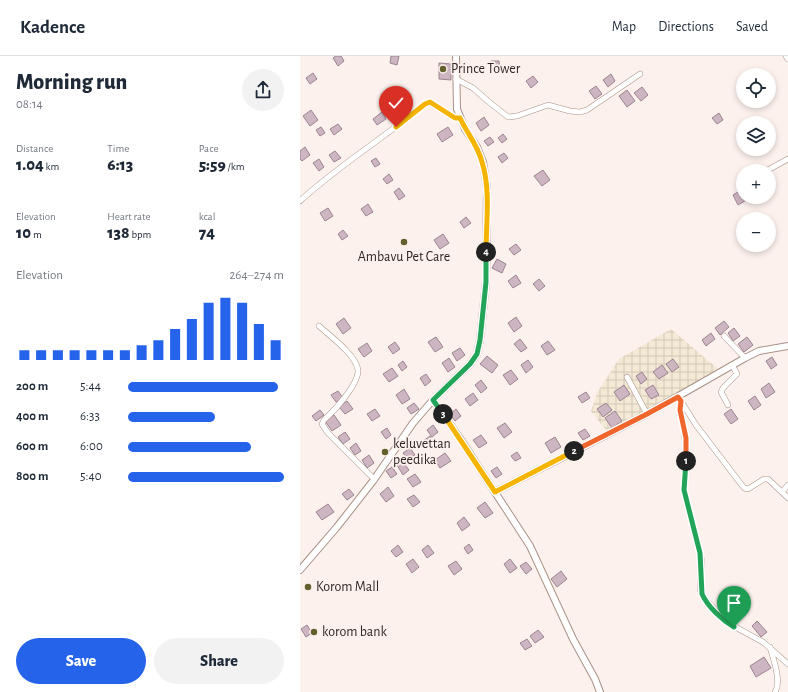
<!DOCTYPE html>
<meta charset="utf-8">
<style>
:root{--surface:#fff;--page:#f2f2f3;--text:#1f2937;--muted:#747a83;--line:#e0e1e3;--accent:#2563eb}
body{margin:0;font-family:"Alegreya Sans",sans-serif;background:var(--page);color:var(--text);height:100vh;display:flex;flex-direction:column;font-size:15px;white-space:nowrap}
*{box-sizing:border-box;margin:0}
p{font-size:13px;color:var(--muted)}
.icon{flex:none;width:22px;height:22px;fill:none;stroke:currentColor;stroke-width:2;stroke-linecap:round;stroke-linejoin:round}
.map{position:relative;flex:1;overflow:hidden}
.sheet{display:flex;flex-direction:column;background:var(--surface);width:300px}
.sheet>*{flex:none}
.buttons{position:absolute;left:436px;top:12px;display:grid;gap:8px}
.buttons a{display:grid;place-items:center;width:40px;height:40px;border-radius:50%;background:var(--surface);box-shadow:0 2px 6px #0003;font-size:20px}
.pin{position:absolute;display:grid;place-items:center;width:34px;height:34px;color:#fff;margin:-41px -17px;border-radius:50% 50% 50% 0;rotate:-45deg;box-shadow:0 0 4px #0007}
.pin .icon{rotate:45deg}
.km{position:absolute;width:20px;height:20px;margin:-10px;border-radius:50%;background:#222;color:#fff;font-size:11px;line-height:20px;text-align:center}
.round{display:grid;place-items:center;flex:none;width:42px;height:42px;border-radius:21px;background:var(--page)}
.head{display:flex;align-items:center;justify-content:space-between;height:68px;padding:0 16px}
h1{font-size:22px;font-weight:800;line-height:30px}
.figures{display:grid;grid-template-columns:repeat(3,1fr);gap:6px;height:68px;padding:4px 16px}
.figures div{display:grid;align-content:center}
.figures b{font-size:17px;font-weight:800}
.figures small{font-size:11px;font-weight:400}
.figures p{font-size:11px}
.chart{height:112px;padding:8px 16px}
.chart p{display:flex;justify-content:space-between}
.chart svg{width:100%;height:72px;margin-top:4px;stroke:var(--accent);stroke-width:6}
.primary-button{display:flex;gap:8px;margin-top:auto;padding:8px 16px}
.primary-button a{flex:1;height:46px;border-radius:24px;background:var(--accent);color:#fff;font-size:16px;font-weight:800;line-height:46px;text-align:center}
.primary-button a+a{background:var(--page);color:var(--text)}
ul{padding:0 16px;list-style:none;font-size:13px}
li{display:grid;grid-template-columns:64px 48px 1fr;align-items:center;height:30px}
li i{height:10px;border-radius:5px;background:var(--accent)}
header{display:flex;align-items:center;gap:24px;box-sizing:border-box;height:56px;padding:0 20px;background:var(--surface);border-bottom:1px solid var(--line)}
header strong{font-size:19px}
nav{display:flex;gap:22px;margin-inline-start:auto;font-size:14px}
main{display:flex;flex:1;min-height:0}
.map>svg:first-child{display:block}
.industrial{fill:url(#industrial-grid)}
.building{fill:#ceb5c2;stroke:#9b8490}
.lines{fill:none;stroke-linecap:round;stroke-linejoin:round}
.minor-casing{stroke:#aa9187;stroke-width:6}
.tertiary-casing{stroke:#aa9187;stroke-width:8}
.minor{stroke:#fff;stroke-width:5}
.tertiary{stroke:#fff;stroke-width:6}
.split-1-casing{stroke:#fff;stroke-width:8}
.split-2-casing{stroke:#fff;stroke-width:8}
.split-3-casing{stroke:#fff;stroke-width:8}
.split-4-casing{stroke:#fff;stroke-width:8}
.split-5-casing{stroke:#fff;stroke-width:8}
.split-1{stroke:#22a559;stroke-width:5}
.split-2{stroke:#f0652b;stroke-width:5}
.split-3{stroke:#f5b400;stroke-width:5}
.split-4{stroke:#22a559;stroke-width:5}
.split-5{stroke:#f5b400;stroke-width:5}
.poi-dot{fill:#63602d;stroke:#fcf1ed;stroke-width:1.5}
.labels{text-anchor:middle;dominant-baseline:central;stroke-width:3.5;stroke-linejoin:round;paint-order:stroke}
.poi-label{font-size:14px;fill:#2f2622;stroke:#fcf1ed;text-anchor:start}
</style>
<header>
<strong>Kadence</strong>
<nav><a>Map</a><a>Directions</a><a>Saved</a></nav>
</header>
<main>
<section class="sheet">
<div class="head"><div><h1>Morning run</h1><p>08:14</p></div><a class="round"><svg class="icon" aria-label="share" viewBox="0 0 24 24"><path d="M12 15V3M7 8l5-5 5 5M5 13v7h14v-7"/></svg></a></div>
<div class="figures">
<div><p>Distance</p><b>1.04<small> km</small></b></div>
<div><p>Time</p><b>6:13</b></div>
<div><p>Pace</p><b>5:59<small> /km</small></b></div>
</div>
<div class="figures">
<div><p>Elevation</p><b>10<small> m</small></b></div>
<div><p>Heart rate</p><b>138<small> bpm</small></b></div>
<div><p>kcal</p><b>74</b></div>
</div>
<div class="chart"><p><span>Elevation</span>264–274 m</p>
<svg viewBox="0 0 160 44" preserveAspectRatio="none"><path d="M5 44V38M15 44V38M25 44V38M35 44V38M45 44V38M55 44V38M65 44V38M75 44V35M85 44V32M95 44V25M105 44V19M115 44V9M125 44V6M135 44V9M145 44V22M155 44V32"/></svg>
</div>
<ul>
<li><b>200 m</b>5:44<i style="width:96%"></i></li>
<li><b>400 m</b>6:33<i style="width:56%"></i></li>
<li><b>600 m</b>6:00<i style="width:79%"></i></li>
<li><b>800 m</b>5:40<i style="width:100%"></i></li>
</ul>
<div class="primary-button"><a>Save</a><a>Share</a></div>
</section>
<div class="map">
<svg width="488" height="636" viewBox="0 0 488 636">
<defs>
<pattern id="industrial-grid" width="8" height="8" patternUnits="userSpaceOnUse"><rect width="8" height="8" fill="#f3e9d4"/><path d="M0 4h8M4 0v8" fill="none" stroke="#d1c8b6"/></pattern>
</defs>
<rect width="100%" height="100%" fill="#fcf1ed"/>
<!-- industrial -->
<path class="industrial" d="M371 273 418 313 308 377 291 355 297 337 319 303Z"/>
<!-- building -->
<path class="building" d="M36 0H41L44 5 38 10 33 2Z
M91 0H99L97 9 90 7Z
M191 5H199L200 14H192Z
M139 7 151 8V24L139 23Z
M13 17 17 23 10 28 6 22Z
M311 18 315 25 308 31 303 24Z
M233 20 238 26 231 32 226 25Z
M296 30 302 38 295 43 289 35Z
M342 31 348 39 341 45 334 37Z
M327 34 335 45 327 51 319 40Z
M11 54 18 64 10 70 3 60Z
M82 56 86 63 77 69 73 63Z
M419 57 423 64 417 68 412 62Z
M184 61 189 69 181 75 176 67Z
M38 68 42 73 34 79 30 73Z
M21 71 25 77 20 80 16 74Z
M148 71 153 79 142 86 137 78Z
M203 78 207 83 202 87 198 82Z
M190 81 194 86 188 90 184 85Z
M5 91 10 99 2 105 0 103V95Z
M35 95 41 102 34 106 29 99Z
M204 97 208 102 202 107 198 101Z
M76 102 80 108 75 111 71 105Z
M19 103 24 111 19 115 13 107Z
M243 114 250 124 242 130 234 120Z
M89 118 93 124 87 128 83 123Z
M99 132 105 140 99 144 94 136Z
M443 133V141H449L450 142 438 149 433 139Z
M68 148 73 156 66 160 61 153Z
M28 152 33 160 25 165 20 157Z
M166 161 171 167 164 172 160 166Z
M43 174 48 180 42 184 38 178Z
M143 178 149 187 140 193 134 184Z
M216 188 221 194 214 199 209 193Z
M197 203 206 208 202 217 192 212Z
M216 219 221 227 213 232 208 225Z
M239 223 245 230 239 235 233 228Z
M216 261 222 270 214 276 208 267Z
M44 262 51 272 43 278 36 268Z
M424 265 429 271 420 279 415 272Z
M434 272 440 280 433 285 428 277Z
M411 277 415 283 406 290 402 284Z
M136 281 143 291 135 296 128 286Z
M447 281 453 289 444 296 438 288Z
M220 283 227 292 221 296 214 288Z
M248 285 255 294 247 299 241 290Z
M95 286 100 293 93 298 88 291Z
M67 287 72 295 64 301 58 293Z
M160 292 165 299 157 305 152 297Z
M187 300 198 309 192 317 180 308Z
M472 301 477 309 471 313 466 305Z
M149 302 155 311 148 316 142 307Z
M373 303 379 311 372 316 366 308Z
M228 304 233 311 226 317 221 309Z
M103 305 107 311 102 315 98 309Z
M362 309 368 317 359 323 353 316Z
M92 312 98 320 89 326 83 318Z
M211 314 218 323 210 329 203 319Z
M342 316 347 323 341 328 336 320Z
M126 318 131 325 125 330 120 322Z
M181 324 187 332 181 337 175 329Z
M469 327 475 336 466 342 461 333Z
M324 329 330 338 320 345 314 336Z
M353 329 359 339 351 343 345 334Z
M104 333 110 343 102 348 96 339Z
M38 335 43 342 36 346 31 339Z
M286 336 290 342 282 347 278 341Z
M173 337 178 344 170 350 165 343Z
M455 340 461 349 454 354 448 345Z
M47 345 53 353 45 358 39 351Z
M114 347 119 353 111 358 107 352Z
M306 347 312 354 303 361 297 353Z
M75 353 80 360 72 365 67 358Z
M156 353 161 360 155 365 150 358Z
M431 353 438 363 431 368 424 358Z
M20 354 24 359 16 365 12 360Z
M315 355 322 365 312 372 305 362Z
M34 359 41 369 32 375 25 365Z
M205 367 212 376 204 382 197 372Z
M133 369 138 376 132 381 127 374Z
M87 372 91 379 86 383 81 376Z
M285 373 290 380 283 384 278 377Z
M45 376 50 383 43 388 38 381Z
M181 379 187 387 179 392 173 384Z
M130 380 133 386 127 390 123 385Z
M255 381 261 391 251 397 245 387Z
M56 387 61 395 55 399 50 392Z
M110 392 115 399 108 404 103 397Z
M217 396 221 402 215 405 211 400Z
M145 397 151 405 140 412 135 404Z
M69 399 74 407 67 412 62 404Z
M102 405 109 414 103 419 97 409Z
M92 411 97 418 91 422 86 415Z
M197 411 202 418 196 422 191 415Z
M115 418 121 426 113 431 107 423Z
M88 431 94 440 86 446 80 438Z
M49 433 54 439 47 444 42 438Z
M114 439 120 446 113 451 107 443Z
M185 446 193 457 185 462 177 452Z
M28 448 34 456 22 464 16 456Z
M164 461 170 469 162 475 157 467Z
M169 488 173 494 168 498 164 492Z
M98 489 103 496 96 501 91 495Z
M128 489 134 497 127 502 122 494Z
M113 503 119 511 112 517 106 508Z
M210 503 217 512 210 517 204 508Z
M156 505 162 513 154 519 148 510Z
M226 506 232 513 226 518 220 510Z
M261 515 267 523 257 531 251 523Z
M457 565 467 576 461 581 452 570Z
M7 569 12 577 6 581 1 573Z
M238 574 244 581 235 587 230 580Z
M227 583 232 590 225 594 220 587Z
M464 601 471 612 456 621 450 610Z"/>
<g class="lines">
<defs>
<path id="minor" d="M486 0 488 3
M156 23 173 32 189 46 208 61 217 60 248 49 270 55 280 56 287 54 340 18
M466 115 488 103
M0 145C39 109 84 82 125 48L130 47 155 62H160
M19 270C30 280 56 299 58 314 59 328 34 355 24 364L22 368 28 377 74 423
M424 280 445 302
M327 321 347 358
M381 345 380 354 383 365 386 394 384 433 400 497 402 506 400 534 404 542 428 567 463 586 488 608
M381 345 396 369 444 432 448 433 464 423H468L488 442
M428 349 421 336 423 332 437 318 432 309
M482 436 488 429
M470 591C473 602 482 626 475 636"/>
<path id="tertiary" d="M133 344 161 384 230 490 273 583 295 623 300 636
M195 436 347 358 445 302 459 295 488 290
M0 514 37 471 73 425 113 367 133 344 170 308 177 298 180 284 186 226 187 132 183 106 177 91 165 73 157 53 156 0"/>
</defs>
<!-- minor casing -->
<use href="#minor" class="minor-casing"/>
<!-- tertiary casing -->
<use href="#tertiary" class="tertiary-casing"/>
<!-- minor -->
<use href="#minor" class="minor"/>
<!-- tertiary -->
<use href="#tertiary" class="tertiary"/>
</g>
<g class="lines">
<defs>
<path id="split-1" d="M386 405 384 434 400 497 402 538C408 551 422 564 434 571"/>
<path id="split-2" d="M274 395 347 358 378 341 381 345 380 354 386 382V405"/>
<path id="split-3" d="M143 358 195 436 274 395"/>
<path id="split-4" d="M143 358 133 344 170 308 177 298 180 284 186 226V196"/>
<path id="split-5" d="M96 71 125 48 130 46 155 62H160C167 77 178 90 182 106 191 135 186 167 186 196"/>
</defs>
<!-- split-1 casing -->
<use href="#split-1" class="split-1-casing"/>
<!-- split-2 casing -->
<use href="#split-2" class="split-2-casing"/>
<!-- split-3 casing -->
<use href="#split-3" class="split-3-casing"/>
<!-- split-4 casing -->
<use href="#split-4" class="split-4-casing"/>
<!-- split-5 casing -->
<use href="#split-5" class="split-5-casing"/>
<!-- split-1 -->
<use href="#split-1" class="split-1"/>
<!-- split-2 -->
<use href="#split-2" class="split-2"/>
<!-- split-3 -->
<use href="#split-3" class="split-3"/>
<!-- split-4 -->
<use href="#split-4" class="split-4"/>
<!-- split-5 -->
<use href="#split-5" class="split-5"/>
</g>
<!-- markers -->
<g class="poi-dot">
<circle cx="143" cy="13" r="4"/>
<circle cx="104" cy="186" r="4"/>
<circle cx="85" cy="396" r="4"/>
<circle cx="8" cy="531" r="4"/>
<circle cx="14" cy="576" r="4"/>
</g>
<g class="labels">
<!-- poi labels -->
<g class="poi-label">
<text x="151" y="13">Prince Tower</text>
<text x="104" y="201" text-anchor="middle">Ambavu Pet Care</text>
<text x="93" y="388">keluvettan<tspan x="93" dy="16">peedika</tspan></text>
<text x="16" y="531">Korom Mall</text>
<text x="22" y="576">korom bank</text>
</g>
</g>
</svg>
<div class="buttons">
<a><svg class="icon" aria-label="locate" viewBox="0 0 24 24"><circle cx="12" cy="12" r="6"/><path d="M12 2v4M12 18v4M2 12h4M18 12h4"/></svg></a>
<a><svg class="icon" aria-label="layers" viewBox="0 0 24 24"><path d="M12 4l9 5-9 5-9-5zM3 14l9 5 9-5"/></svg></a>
<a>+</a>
<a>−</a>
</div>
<div class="pin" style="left:434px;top:571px;background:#1e9e55"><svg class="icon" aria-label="arrive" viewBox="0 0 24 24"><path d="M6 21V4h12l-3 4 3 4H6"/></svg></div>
<div class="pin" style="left:96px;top:71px;background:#d93025"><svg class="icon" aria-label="check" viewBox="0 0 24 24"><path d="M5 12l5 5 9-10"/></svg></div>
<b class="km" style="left:386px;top:405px">1</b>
<b class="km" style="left:274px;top:395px">2</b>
<b class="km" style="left:143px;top:358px">3</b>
<b class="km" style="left:186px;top:196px">4</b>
</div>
</main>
